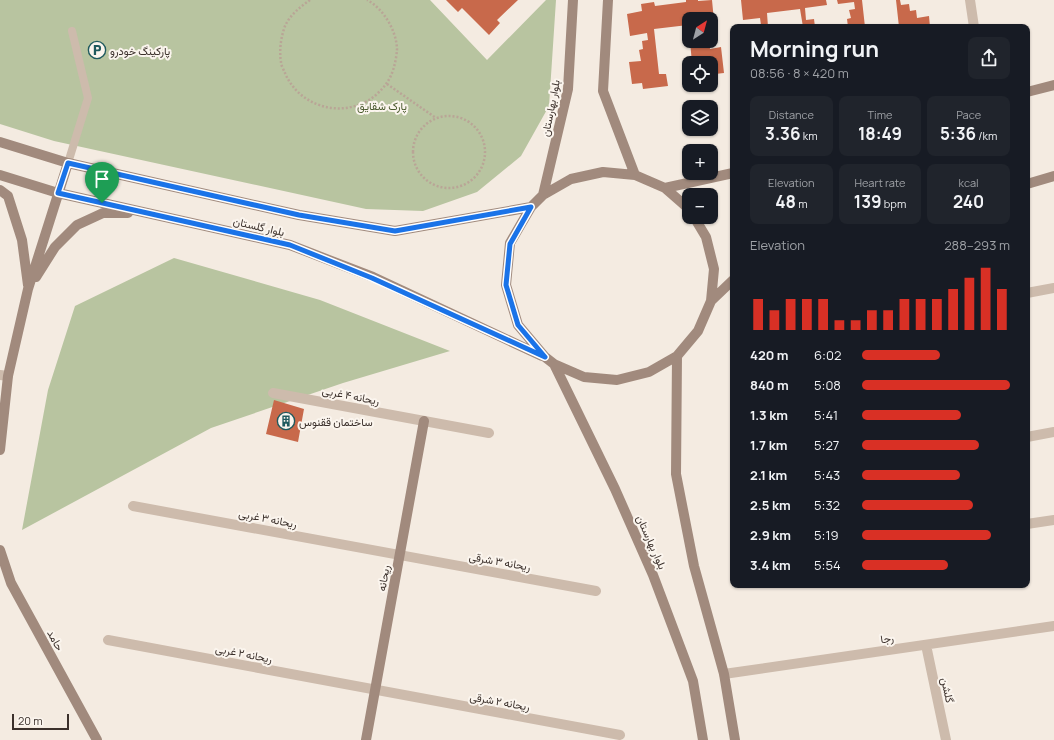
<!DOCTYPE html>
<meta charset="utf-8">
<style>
:root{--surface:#171b24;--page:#20242c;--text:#f1f3f6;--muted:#9ea1a6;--accent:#d93025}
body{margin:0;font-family:Manrope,Vazirmatn,sans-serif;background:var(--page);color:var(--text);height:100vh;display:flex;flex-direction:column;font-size:15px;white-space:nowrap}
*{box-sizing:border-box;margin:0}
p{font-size:13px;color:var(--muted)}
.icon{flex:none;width:22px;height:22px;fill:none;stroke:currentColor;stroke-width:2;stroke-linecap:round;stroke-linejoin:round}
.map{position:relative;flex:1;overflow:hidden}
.sheet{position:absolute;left:730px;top:24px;width:300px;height:564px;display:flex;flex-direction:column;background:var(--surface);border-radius:8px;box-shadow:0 1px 3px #0004}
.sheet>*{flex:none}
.needle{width:26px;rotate:36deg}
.buttons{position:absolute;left:682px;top:12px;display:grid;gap:8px}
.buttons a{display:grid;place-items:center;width:36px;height:36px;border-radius:8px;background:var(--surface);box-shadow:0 1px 3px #0004;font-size:20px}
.scale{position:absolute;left:12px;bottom:10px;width:57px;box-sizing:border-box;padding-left:4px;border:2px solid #3b302b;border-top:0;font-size:11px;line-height:14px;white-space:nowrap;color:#3b302b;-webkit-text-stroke:3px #fbf5ee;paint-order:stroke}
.pin{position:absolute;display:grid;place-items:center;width:34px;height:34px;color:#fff;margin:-41px -17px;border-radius:50% 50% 50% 0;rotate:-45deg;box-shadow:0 0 4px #0007}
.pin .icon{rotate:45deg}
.round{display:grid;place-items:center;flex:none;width:42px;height:42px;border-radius:8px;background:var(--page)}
.headline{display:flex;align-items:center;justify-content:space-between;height:68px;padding:0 20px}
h1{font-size:22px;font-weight:700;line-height:30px}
.metrics{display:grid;grid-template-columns:repeat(3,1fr);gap:6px;height:68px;padding:4px 20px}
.metrics div{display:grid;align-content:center;border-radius:8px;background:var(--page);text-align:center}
.metrics b{font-size:17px;font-weight:700}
.metrics small{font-size:11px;font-weight:400}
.metrics p{font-size:11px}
.chart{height:112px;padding:8px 20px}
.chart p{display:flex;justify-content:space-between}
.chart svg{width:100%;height:72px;margin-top:4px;stroke:var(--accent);stroke-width:6}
ul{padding:0 20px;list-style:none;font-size:13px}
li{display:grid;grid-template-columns:64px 48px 1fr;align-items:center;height:30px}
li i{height:10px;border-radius:5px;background:var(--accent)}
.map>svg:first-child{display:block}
.green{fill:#b8c4a0}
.building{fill:#c8694b}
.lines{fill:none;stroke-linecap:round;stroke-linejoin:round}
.path{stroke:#b9a596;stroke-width:2.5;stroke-dasharray:2 2;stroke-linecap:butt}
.lane{stroke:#cdbbac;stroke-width:8}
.street{stroke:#cdbbac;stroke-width:10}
.secondary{stroke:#a18a7d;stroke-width:10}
.route-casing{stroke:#fff;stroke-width:8}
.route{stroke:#1a73e8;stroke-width:5}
.labels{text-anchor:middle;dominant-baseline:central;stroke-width:4;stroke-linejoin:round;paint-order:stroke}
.poi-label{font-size:11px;fill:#3b302b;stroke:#fbf5ee;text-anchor:start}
.park-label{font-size:11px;fill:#4a5a2e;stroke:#fbf5ee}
.street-label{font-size:11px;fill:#3b302b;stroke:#fbf5ee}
</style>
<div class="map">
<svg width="1054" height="740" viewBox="0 0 1054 740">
<rect width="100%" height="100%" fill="#f4ebe1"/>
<!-- green -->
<path class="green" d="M0 0H430L487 60 546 0H556L549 106 521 156 477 192 423 211 366 209 54 141 0 124Z
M174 258 320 300 450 351 343 383 211 428 22 530 48 390 75 306Z"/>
<!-- building -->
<path class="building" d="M446 0H518L497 20 500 23 489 35 462 8 458 12Z
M686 0H698V1L712 0 714 21H711V19H689V28H688V25L654 29 659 74H666L668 86 643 89 642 83 632 84 629 62 641 61 639 50 643 49 642 41 648 40 647 33 630 36 627 14 642 11 641 4 654 2 655 6 686 2Z
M741 0H826L827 5 805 8 806 20 814 19 815 27H803L800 9 767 13 768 27H755V25H761L760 18 743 20Z
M837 0H862L865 27H848L847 19 851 18 849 10 855 9 854 2 838 4Z
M896 0H900L901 5 909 4 910 11 916 10 917 18 929 16 930 27H899Z
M690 41H702V43L709 42 710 49 721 47 724 73 715 74 716 82 711 83V63H692Z
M274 400 304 409 298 442 266 434Z"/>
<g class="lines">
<!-- path -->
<path class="path" d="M310 0C300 7 290 15 285 26 281 37 279 50 281 62 281 66 284 70 285 73 295 97 320 111 346 108 358 106 369 102 378 93 381 90 384 87 386 84 393 75 396 61 397 50 397 31 383 8 367 0
M387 84 436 118
M413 152a36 36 0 1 1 72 0a36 36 0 1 1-72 0Z"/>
<!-- lane -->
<path class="lane" d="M68 163 88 98 72 31"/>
<!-- street -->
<path class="street" d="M970 0 974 27
M1027 293 1054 288
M0 375 8 376
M273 393 489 433
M1027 437 1054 432
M133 506 596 591
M1027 524 1054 520
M108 640 620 735
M926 645 946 740
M724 674 1054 626"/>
<!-- secondary -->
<path class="secondary" d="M608 0 603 91 635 175
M1027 92 1054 85
M0 142 68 163 299 215 395 231 531 207
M0 175 58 193 290 245 373 277 542 356
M1027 184 1054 176
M665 188 733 173
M0 190 8 196 22 240 28 285
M543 195 568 89 573 0
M689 209 665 188 635 175 603 172 571 179 543 195 531 207 510 243 506 285 518 325 545 357 554 364 584 377 617 380 649 372 677 356 698 331 711 301 714 269 706 237 694 217
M36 277 55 247 77 225 103 213H128
M711 301 733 280
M677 356 676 474 694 566 724 674 735 740
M554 364 615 489 653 575 693 681 703 740
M0 450 8 376 28 289 68 163
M0 550 11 583 97 740
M366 740 424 421"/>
</g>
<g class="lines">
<defs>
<path id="route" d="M68 163 299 215 395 231 531 207 510 244 506 285 518 325 545 357 372 278 290 245 58 193Z"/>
</defs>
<!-- route casing -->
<use href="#route" class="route-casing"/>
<!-- route -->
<use href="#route" class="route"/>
</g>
<!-- icons -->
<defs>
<symbol id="parking-ring" viewBox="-11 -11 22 22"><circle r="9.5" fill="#fbf5ee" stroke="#1f5a5e" stroke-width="1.5"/><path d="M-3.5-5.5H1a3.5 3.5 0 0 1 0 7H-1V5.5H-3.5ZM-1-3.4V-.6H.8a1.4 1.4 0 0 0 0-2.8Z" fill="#1f5a5e"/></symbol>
<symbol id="building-ring" viewBox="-11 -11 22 22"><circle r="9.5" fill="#fbf5ee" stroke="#1f5a5e" stroke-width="1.5"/><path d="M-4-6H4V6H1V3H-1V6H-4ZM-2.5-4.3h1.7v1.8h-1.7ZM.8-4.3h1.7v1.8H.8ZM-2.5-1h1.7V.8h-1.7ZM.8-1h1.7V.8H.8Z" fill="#1f5a5e"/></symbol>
</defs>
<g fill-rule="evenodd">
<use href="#parking-ring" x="87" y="40" width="20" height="20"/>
<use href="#building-ring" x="276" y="411" width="20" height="20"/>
</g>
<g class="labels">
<!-- poi labels -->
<g class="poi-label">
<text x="110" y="50">پارکینگ خودرو</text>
<text x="299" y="421">ساختمان ققنوس</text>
</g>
<!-- park labels -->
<g class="park-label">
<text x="382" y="105">پارک شقایق</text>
</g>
<!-- street labels -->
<g class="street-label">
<text transform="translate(550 108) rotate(-79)">بلوار بهارستان</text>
<text transform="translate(259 226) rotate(13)">بلوار گلستان</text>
<text transform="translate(351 395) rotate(11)">ریحانه ۴ غربی</text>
<text transform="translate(268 518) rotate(11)">ریحانه ۳ غربی</text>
<text transform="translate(652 542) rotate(66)">بلوار بهارستان</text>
<text transform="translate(500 561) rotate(10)">ریحانه ۳ شرقی</text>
<text transform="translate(383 578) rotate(-80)">ریحانه</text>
<text transform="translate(887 638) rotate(-8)">رجا</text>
<text transform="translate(56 640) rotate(61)">حامد</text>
<text transform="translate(244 653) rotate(11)">ریحانه ۲ غربی</text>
<text transform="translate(948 690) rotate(78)">گلشن</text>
<text transform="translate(500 701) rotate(10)">ریحانه ۲ شرقی</text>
</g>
</g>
</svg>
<div class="buttons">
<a><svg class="needle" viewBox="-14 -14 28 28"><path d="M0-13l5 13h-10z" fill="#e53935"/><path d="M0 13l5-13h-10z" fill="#9ea1a6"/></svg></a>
<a><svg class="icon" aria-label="locate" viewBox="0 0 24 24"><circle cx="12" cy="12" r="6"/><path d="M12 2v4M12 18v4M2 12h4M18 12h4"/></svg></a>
<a><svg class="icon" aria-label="layers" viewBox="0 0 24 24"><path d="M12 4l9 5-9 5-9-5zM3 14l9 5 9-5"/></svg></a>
<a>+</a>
<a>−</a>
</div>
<div class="scale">20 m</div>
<div class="pin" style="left:102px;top:203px;background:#1e9e55"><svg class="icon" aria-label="arrive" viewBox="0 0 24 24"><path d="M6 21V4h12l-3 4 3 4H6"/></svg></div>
<section class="sheet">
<div class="headline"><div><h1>Morning run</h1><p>08:56 · 8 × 420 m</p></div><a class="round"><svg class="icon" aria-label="share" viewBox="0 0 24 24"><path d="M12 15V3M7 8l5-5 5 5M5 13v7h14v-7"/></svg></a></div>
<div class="metrics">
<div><p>Distance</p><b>3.36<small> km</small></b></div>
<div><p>Time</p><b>18:49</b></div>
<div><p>Pace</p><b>5:36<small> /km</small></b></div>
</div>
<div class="metrics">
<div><p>Elevation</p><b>48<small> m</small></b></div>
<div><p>Heart rate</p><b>139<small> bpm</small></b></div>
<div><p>kcal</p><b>240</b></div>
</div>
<div class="chart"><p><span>Elevation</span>288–293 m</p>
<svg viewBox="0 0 160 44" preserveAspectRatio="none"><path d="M5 44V25M15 44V32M25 44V25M35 44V25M45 44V25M55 44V38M65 44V38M75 44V32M85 44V32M95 44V25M105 44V25M115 44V25M125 44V19M135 44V12M145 44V6M155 44V19"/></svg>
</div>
<ul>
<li><b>420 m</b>6:02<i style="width:53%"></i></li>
<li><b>840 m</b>5:08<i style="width:100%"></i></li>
<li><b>1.3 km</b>5:41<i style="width:67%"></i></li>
<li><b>1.7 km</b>5:27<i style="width:79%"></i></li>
<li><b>2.1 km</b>5:43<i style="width:66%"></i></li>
<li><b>2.5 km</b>5:32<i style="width:75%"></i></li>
<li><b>2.9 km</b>5:19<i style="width:87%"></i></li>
<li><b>3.4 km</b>5:54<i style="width:58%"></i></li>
</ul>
</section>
</div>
